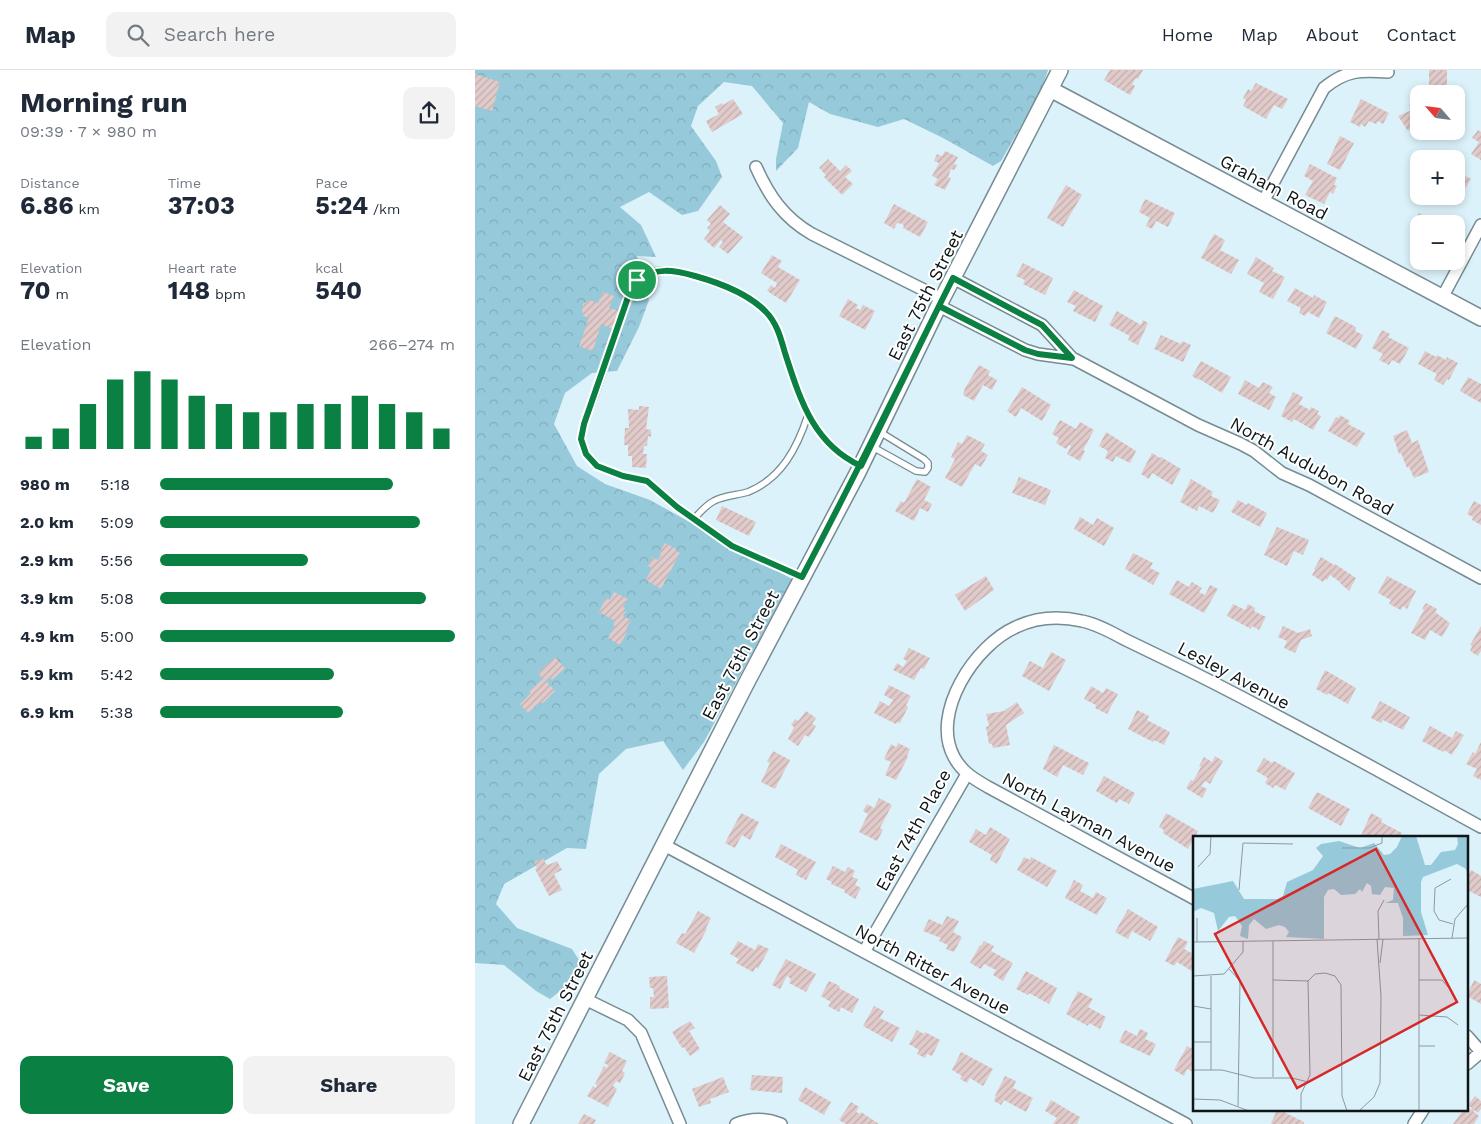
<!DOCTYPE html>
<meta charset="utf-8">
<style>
:root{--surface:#fff;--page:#f2f2f3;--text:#1f2937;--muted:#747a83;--line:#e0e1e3;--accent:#0b8043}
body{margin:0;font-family:"Work Sans",sans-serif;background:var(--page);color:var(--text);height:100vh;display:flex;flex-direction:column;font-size:19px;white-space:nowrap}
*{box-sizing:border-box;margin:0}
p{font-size:16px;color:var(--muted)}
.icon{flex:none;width:28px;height:28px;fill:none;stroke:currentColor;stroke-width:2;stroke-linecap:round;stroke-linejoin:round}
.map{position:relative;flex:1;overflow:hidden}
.drawer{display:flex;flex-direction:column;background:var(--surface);width:475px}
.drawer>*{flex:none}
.needle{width:32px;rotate:298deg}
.fabs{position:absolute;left:935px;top:15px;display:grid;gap:10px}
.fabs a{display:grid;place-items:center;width:55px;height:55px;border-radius:10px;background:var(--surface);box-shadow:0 2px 8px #0003;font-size:25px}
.pin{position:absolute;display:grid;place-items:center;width:42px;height:42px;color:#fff;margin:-21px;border:2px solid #fff;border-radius:50%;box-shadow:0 1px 5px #0007}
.round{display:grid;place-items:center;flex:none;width:52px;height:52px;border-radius:10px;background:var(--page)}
.headline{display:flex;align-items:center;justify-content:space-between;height:85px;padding:0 20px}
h1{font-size:28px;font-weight:700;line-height:38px}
.metrics{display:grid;grid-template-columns:repeat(3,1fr);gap:8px;height:85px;padding:5px 20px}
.metrics div{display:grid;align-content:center}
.metrics b{font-size:25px;font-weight:700}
.metrics small{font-size:14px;font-weight:400}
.metrics p{font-size:14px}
.chart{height:140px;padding:10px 20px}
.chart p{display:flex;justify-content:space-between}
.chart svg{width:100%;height:90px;margin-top:5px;stroke:var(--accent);stroke-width:6}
.button{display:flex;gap:10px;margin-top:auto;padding:10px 20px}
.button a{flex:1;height:58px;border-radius:10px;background:var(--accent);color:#fff;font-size:20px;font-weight:700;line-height:58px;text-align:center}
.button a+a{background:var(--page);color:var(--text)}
ul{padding:0 20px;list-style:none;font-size:16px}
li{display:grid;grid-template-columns:80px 60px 1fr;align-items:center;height:38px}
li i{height:12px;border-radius:6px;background:var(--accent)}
header{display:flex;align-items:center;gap:30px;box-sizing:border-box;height:70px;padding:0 25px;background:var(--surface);border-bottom:1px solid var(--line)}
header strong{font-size:24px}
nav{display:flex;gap:28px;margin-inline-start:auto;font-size:18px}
.search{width:350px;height:45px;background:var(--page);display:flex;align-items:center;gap:12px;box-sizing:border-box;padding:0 18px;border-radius:10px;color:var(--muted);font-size:19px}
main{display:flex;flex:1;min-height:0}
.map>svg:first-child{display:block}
.forest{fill:url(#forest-crowns)}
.building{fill:url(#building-hatch)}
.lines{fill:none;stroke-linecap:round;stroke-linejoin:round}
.service-casing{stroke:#778b92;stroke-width:8}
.minor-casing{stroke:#778b92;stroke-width:14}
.tertiary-casing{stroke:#778b92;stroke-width:18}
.service{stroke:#fff;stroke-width:5.5}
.minor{stroke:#fff;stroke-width:11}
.tertiary{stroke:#fff;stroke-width:15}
.route-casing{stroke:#fff;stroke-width:10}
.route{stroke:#0b8043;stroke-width:6}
.labels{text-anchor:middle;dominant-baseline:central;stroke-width:4;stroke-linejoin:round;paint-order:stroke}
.street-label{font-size:18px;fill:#0e1618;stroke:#fff}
.inset-road{fill:none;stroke:#8a9aa0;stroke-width:1}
.view{fill:#d62828;fill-opacity:0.15;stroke:#d62828;stroke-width:2.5}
.inset-edge{fill:none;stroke:#0e1618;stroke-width:2.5}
</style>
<header>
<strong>Map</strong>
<div class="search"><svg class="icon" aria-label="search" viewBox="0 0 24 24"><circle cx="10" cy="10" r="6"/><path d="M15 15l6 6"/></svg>Search here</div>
<nav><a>Home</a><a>Map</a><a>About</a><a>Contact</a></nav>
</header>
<main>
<section class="drawer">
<div class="headline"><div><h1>Morning run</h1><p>09:39 · 7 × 980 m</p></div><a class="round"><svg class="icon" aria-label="share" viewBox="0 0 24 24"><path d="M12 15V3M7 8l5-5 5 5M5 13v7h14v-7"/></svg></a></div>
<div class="metrics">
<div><p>Distance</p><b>6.86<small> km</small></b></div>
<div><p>Time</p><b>37:03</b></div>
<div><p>Pace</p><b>5:24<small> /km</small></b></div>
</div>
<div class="metrics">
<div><p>Elevation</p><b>70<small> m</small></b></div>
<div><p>Heart rate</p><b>148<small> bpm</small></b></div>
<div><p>kcal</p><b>540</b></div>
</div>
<div class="chart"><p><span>Elevation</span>266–274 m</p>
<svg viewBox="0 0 160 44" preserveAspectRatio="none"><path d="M5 44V38M15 44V34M25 44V22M35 44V10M45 44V6M55 44V10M65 44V18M75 44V22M85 44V26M95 44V26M105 44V22M115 44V22M125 44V18M135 44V22M145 44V26M155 44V34"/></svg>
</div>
<ul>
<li><b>980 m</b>5:18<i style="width:79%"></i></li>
<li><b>2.0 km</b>5:09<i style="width:88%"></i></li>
<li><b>2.9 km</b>5:56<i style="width:50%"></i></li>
<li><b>3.9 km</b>5:08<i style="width:90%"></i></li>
<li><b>4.9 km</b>5:00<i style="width:100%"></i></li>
<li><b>5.9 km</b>5:42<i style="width:59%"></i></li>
<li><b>6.9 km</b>5:38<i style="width:62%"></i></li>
</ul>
<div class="button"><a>Save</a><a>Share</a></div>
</section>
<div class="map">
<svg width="1006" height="1054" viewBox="0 0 1006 1054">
<defs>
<pattern id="forest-crowns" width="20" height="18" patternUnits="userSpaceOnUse" patternTransform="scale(1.25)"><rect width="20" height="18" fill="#96cadb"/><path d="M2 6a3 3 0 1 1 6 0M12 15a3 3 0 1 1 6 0" fill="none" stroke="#80adbb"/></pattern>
<pattern id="building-hatch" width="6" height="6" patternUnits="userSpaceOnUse" patternTransform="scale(1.25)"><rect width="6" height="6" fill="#e1caca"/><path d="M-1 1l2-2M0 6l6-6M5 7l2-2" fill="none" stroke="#c0adad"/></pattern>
</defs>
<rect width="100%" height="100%" fill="#dcf2fa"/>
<!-- forest -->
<path class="forest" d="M0 0H573L566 21 526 91 518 96 468 68 429 49 403 57 355 44 334 32 323 78 301 101V89L308 53 277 16 249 12 223 36 216 56 241 91 247 107 223 141 207 145 174 122 145 137 166 155 181 187 162 186 174 230 164 257 142 301 117 303 90 323 79 354 102 396 130 414 175 430 317 509 229 672 208 700 188 671 151 679 124 704 111 779 92 778 29 814 21 834 42 858 97 879 111 901 75 929 61 921 29 895 0 893Z"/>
<!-- building -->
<path class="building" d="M635 0H668L663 9 661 8 657 14 660 16 655 25 629 10Z
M954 0H972V16L954 15Z
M0 4 25 12 17 41 0 36Z
M781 13 813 29 807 39 799 35 791 49 768 36 771 30 768 28 773 19 776 21Z
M258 29 268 44 237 62 231 51 244 44 240 37 247 33 248 35Z
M886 29 914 43 908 54 903 51 901 54 894 51 890 57 886 54 885 57 875 52Z
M944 29V57L938 60 937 58 933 61 923 46 937 40 934 35Z
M1003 60 1006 62V90L996 84 1004 72 997 68Z
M865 66 879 73 865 100 852 94Z
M470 81 483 87 479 94 482 95 479 100 476 99 473 107 476 108 470 120 459 115 463 109 457 106 464 93 459 91 462 84 467 86Z
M353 89 365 101 371 95 377 101 370 107 378 114 367 125 349 107 351 105 344 98Z
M835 94 862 108 859 115 862 116 858 124 855 122 849 134 830 125 838 111 829 106Z
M981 101 996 109 988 122 981 118Z
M591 115 607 125 588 157 572 148Z
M670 129 700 143 693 157 681 151 677 159 671 156 675 148 664 142Z
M419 134 453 152 445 167 428 158 429 156 427 154 422 153 419 159 409 153Z
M245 135 255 144 248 152 268 167 253 184 244 177 248 172 246 170 239 178 229 169 235 161 232 158 236 154 232 150Z
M944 143 965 154H944V174L935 169 942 156 938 154Z
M739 164 750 170 745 180 764 190 756 204 726 188Z
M297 185 307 191 303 197 325 210 311 233 292 221 296 215 300 218 302 213 286 203Z
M781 187 799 198 797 201 810 207 798 229 784 222 789 213 772 204Z
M548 193 578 208 570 225 548 214 550 210 541 206Z
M820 218 838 228 839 225 852 232 844 248 833 242 830 246 824 243 826 238 812 231Z
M599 220 628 236 620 252 598 241 601 236 592 232Z
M128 222 139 226 134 238 145 241 138 259 126 254 118 281 104 276 114 248 108 246 107 238 108 234 114 230 123 233Z
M373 229 383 235 381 238 385 240 388 235 400 241 390 260 364 246Z
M642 241 666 255 668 250 673 253 663 275 653 270 655 266 634 255Z
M860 246 881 257 880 261 888 265 881 279 851 263Z
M907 260 915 264 913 267 934 278 925 294 917 290 914 295 904 290 908 284 897 278Z
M686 265 706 274 707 271 716 275 708 292 679 279Z
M950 281 961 287 962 285 971 290 972 287 983 293 974 310 972 309 968 315 959 310 962 304 943 294Z
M726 291 756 307 747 323 724 309V310L717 306Z
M504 295 515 301 513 305 522 310 517 320 508 315 499 331 488 325 490 318Z
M993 307 1006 314V333L985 321Z
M770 310 784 318 788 312 798 317 794 323 801 327 794 340 763 324Z
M547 317 576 335 567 351 546 338 541 347 532 341Z
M818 322 828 327 824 334 835 340 836 337 844 341 842 344 846 346 838 360 819 349 817 352 806 346Z
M164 336 174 337 171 359 176 360V367L173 366 172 376H169L168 384H172L171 398 157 397V386H153V375H149L150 358H154L153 339 164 340Z
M865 345 875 351 873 354 890 363 882 377 853 361 861 347 864 348Z
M585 350 601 359 605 352 619 360 608 380 610 381 605 391 592 384 596 376 594 375 591 379 581 373 584 368 577 364Z
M932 360 937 373 943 370 954 402 939 408 934 397 932 398 926 383 924 384 918 366Z
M631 362 661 381 655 393 641 386 638 392 630 388 633 381 624 376Z
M492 365 510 374 506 381 513 385 506 397 500 394 487 417 470 408 480 389 476 387 483 372 487 374Z
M677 383 685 388 686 387 706 399 697 415 677 403 674 409 666 404Z
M544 407 576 420 570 435 537 423Z
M442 409 456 417 449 430 457 434 453 442 445 438 439 451 420 441 426 431 429 433Z
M716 409 738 422 736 426 745 430 738 443 724 436 722 441 705 432Z
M763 430 772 435 773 433 792 443 785 457 756 442Z
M999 431 1006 435V455L997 450 998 447 992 444Z
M247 436 281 452 274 466 241 450Z
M605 447 618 455 622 448 639 458 629 476 599 459Z
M802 457 834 470 828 485 819 481 812 496 789 485Z
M190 473 201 479 200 480 205 483 186 519 171 510 177 498 173 496 178 487 183 490 186 485 184 483Z
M658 483 678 493 675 498 685 503 678 515 650 499Z
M846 487 859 495 860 494 881 508 874 521 865 513V512L855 505 852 510 850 509 848 512 837 505 840 500 839 499Z
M511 506 519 520 490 541 480 525Z
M912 506 941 521 932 539 928 536 926 540 914 534 916 530 903 523Z
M702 510 714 517 717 512 727 518 724 522 730 525 735 515 743 519 729 543 694 524Z
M139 522 153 529 148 537 150 538 149 540 151 541 148 546 156 550 151 559 153 560 145 575 133 568 140 556 138 555 140 551 124 542 131 528 135 530Z
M951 533 962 539 960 542 975 553 967 567 955 560 950 570 936 563 949 540 947 539Z
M758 534 770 540 773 534 780 538 779 541 791 547 784 560 777 556 776 559 752 546Z
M808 556 823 563 835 559 837 566 826 570 820 583 809 578 812 571 803 567Z
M1006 556V581L1003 586 995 581 997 576 995 575Z
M434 578 455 588 449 599 446 598 439 610 418 600 422 593 428 597 432 591 428 589Z
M576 582 591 590 574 621 547 606 555 591 568 598Z
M80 587 90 598 77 610 75 607 71 611 80 621 68 633H64L53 643 45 634 56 623 54 621 68 609 63 603Z
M850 600 881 618 873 634 853 623 852 625 841 619Z
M414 615 436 626 431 635 433 637 425 653 422 652 421 654 399 643 405 631 414 636 418 630 409 625Z
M616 616 628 623 631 618 643 624 632 644 620 638 621 635 609 629Z
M905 631 935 647 928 660 908 650 906 653 896 648Z
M542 632 549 643 531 655 535 675 518 678 517 674H514L511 657 514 656 511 644 529 641Z
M662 640 674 646 672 650 695 662 689 675 679 670 678 672 653 659Z
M331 641 341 648 337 654 341 656 334 667 330 665 323 676 313 669 319 657 316 655 320 649 323 651Z
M955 656 977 668 981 661 989 665 977 685 969 680 968 682 947 671Z
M1006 672V710L998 706 1002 699 991 694 998 682 1000 684Z
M423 673 435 679 432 686 433 687 421 710 410 705 416 692 409 689 416 674 421 677Z
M579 675 614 693 608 705 588 695 582 707 568 699Z
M298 681 315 690 300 719 286 712 295 693 292 692Z
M740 686 748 691 735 714 730 711 726 716 732 719 727 728 711 718 716 710 718 711 726 697 724 696 729 687 737 692Z
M789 688 797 693 799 691 820 703 810 720 800 715 798 718 790 713 793 708 781 701Z
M629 706 660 723 654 734 644 729 642 733 621 721Z
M842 722 875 739 866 756 833 738Z
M404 728 417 735 405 758 408 760 402 771 384 762 393 744 388 741 392 734 399 738Z
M266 743 284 752 275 770 267 765 260 778 250 773Z
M691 743 723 761 713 779 688 763 689 760 684 757Z
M896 743 907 749 906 752 927 763 925 768H885Z
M515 757 535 769 522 794 515 790 517 785 494 772 501 759 511 765Z
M306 774 341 792 331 810 321 805 323 800 300 787Z
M549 787 555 790 556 787 582 801 572 817 542 800Z
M68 788 71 794 73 795 82 791 87 800 79 804 87 820 74 826 60 799 62 798 59 792Z
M358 796 370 802 373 797 380 801 377 807 383 809 380 815 386 818 380 829 369 822 370 820 356 814 357 812 351 809Z
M996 800 1006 806V827L992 820V807Z
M599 810 608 815 605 821 618 828 621 822 632 828 622 845 590 828Z
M653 839 683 857 675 871 657 861 653 869 640 862Z
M223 841 236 848 231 858 232 859 219 883 201 873 207 863 210 864Z
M472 846 484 851 478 862 487 867 479 882 471 879 473 875 464 871 466 868 448 861 454 849 467 855Z
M703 867 713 872 709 879 720 885V903L702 892 699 896 690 891Z
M263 871 280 880 283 874 294 879 283 899 281 897 278 902 261 893 264 889 255 884Z
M509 871 519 876 516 881 538 893 528 911 518 905 521 900 509 894 506 899 495 893 505 875 506 876Z
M311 889 341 904 331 922 314 913 316 909 312 906 305 919 297 915Z
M551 901 582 918 574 934 554 923 553 925 541 919Z
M192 906 194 938 175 939V927H179L178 918H175L174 907Z
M999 910 1006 914V934L992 926Z
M354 911 365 916 364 918 384 929 377 943 366 937 364 942 353 936 356 932 346 926Z
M603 921 618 929 613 937 631 947 625 959 614 953 613 956 591 944Z
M399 936 409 941 405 948 425 958 417 972 388 956Z
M215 951 220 958 214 961 225 979 215 986 209 977 207 978 197 962Z
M665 959 673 963 670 969 681 974 675 986 644 972 650 960 662 966Z
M442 960 449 964 450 962 465 970 457 986 452 984 450 988 442 984 444 980 434 974Z
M712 976 720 980V1003L712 999 709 1006 699 1000Z
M135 982 152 991 147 1001 150 1003 145 1013 141 1011 138 1016 142 1019 133 1037 112 1026 118 1016 121 1018 122 1015 120 1014 129 996 132 998 133 995 129 993Z
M486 982 518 999 508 1016 495 1008 492 1013 485 1009 487 1006 477 1000Z
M277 1005 308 1007 307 1023 275 1020Z
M530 1006 541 1011 538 1018 558 1028 551 1042 529 1030 526 1035 519 1031 521 1026H520Z
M248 1007 254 1022 235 1029 236 1033 224 1037 217 1019Z
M330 1017 356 1032 349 1045 323 1030Z
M1000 1026 1006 1031V1039L1003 1043 999 1040 998 1041 1004 1046 999 1054H978L988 1040H992V1038L995 1040 997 1038 993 1035Z
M576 1030 605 1047 602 1054H578L582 1048 570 1041Z
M376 1032 384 1037 381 1042 385 1044 386 1042 404 1054H371L364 1050Z
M802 1040H805L829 1052V1054H797L796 1053Z
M109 1044 121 1050 119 1054H103Z"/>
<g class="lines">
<defs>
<path id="service" d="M396 376 441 401 450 402 453 398V393L449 389 405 362
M219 449C225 442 231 435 239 431 247 426 263 425 273 422 307 408 322 378 333 345
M327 507 257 476 202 437 172 411 148 406 122 396 111 384 106 369 109 353C125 318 134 279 148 243 152 232 154 221 161 212 173 197 191 200 207 203 234 208 272 222 292 242 302 254 306 269 310 283 325 329 338 374 385 396"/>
<path id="minor" d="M281 97C294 126 309 148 337 164L467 229
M788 132 849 18C871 0 885 0 913 2
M478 208 567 255 597 288
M967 228 1006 155
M464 236 550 280 563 284 599 289 723 355 766 374 779 381 807 403 834 415 1006 508
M189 775 711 1054
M720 829 513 717C499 709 487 702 479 687 455 643 500 575 541 557 562 547 585 546 607 551 622 554 636 562 649 569 670 579 692 590 713 600 812 649 909 704 1006 757
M389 882 492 704
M110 929 153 950 166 963 205 1054
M992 966 1006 982
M992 994 1006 982
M261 1054C276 1048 291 1048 306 1054
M939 1054 948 1040"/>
<path id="tertiary" d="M575 19 1006 248
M46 1054 272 612 382 404 467 229 585 0"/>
</defs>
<!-- service casing -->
<use href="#service" class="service-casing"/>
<!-- minor casing -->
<use href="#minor" class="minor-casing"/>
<!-- tertiary casing -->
<use href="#tertiary" class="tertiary-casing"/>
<!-- service -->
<use href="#service" class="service"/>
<!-- minor -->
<use href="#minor" class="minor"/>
<!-- tertiary -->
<use href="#tertiary" class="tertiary"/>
</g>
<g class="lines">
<defs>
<path id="route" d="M162 210 155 221 151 233 109 354 106 369 111 384 122 396 148 406 172 411 202 437 257 476 327 507C374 418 419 327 464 236L550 280 563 284 597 288 567 255 478 208 464 236 386 396C338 374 325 329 310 283 306 269 302 253 291 242 273 223 245 213 220 206 198 200 182 197 162 210"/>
</defs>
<!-- route casing -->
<use href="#route" class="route-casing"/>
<!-- route -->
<use href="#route" class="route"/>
</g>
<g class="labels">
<!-- street labels -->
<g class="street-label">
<text transform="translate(799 117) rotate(28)">Graham Road</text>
<text transform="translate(450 225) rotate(-63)">East 75th Street</text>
<text transform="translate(837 396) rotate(29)">North Audubon Road</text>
<text transform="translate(265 585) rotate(-62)">East 75th Street</text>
<text transform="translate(759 605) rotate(28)">Lesley Avenue</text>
<text transform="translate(614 752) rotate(28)">North Layman Avenue</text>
<text transform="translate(438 760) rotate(-61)">East 74th Place</text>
<text transform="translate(458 899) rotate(28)">North Ritter Avenue</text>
<text transform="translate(80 946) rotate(-63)">East 75th Street</text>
</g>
</g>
<!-- overview -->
<g transform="translate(718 766)">
<rect width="275" height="275" fill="#dcf2fa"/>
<path d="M209 0H223L232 29H238L248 16 262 14 265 8 264 0H275V39L273 33 264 28 230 41 228 46V76L235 99 210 100V82L205 67H192L200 64 201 52 192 51 187 59 179 58 178 50 174 47 169 56 167 53 162 58 148 59 141 53 135 54 131 61V103L93 101 96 96 92 91 86 89 73 93 61 83 56 89 55 103 47 100 49 90 42 80 36 81 25 95 21 77 8 72 0 76V53L40 45 51 63H84L90 60 94 46 120 34 130 20 123 12 128 8 146 5 167 12 181 7 191 19 197 18 204 11Z" fill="#96cadb"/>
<path class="inset-road" d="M149 12H176L189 7V0M5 31 17 18 18 0M258 43 242 52 241 75 246 84 260 88M46 54 50 7 100 8M226 102V275M259 102 262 83 275 68M186 103 185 75 191 64M0 106 275 102M4 106V82M187 127 190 103M36 133 47 145 45 270M0 140 31 138 50 116V105M80 144 115 145M226 144H249L256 152M115 145 122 138 132 137 142 140 148 149 149 260 154 275M0 170 18 173M226 179 254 181 265 189M0 206H18M226 210H242M0 234H29L61 242H99L115 246M18 234V140M80 241V105M0 263 27 264 56 275M108 275V258L117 239 115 145M166 275 181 261 187 247 188 160 184 103"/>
<path class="view" d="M183 13 264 166 104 252 22 98Z"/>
<rect width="275" height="275" class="inset-edge"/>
</g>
</svg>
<div class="fabs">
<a><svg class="needle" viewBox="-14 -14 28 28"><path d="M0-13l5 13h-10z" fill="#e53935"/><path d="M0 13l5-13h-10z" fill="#747a83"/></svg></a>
<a>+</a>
<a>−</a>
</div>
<div class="pin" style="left:162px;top:210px;background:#1e9e55"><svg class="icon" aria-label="arrive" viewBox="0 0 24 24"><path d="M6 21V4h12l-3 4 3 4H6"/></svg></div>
</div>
</main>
